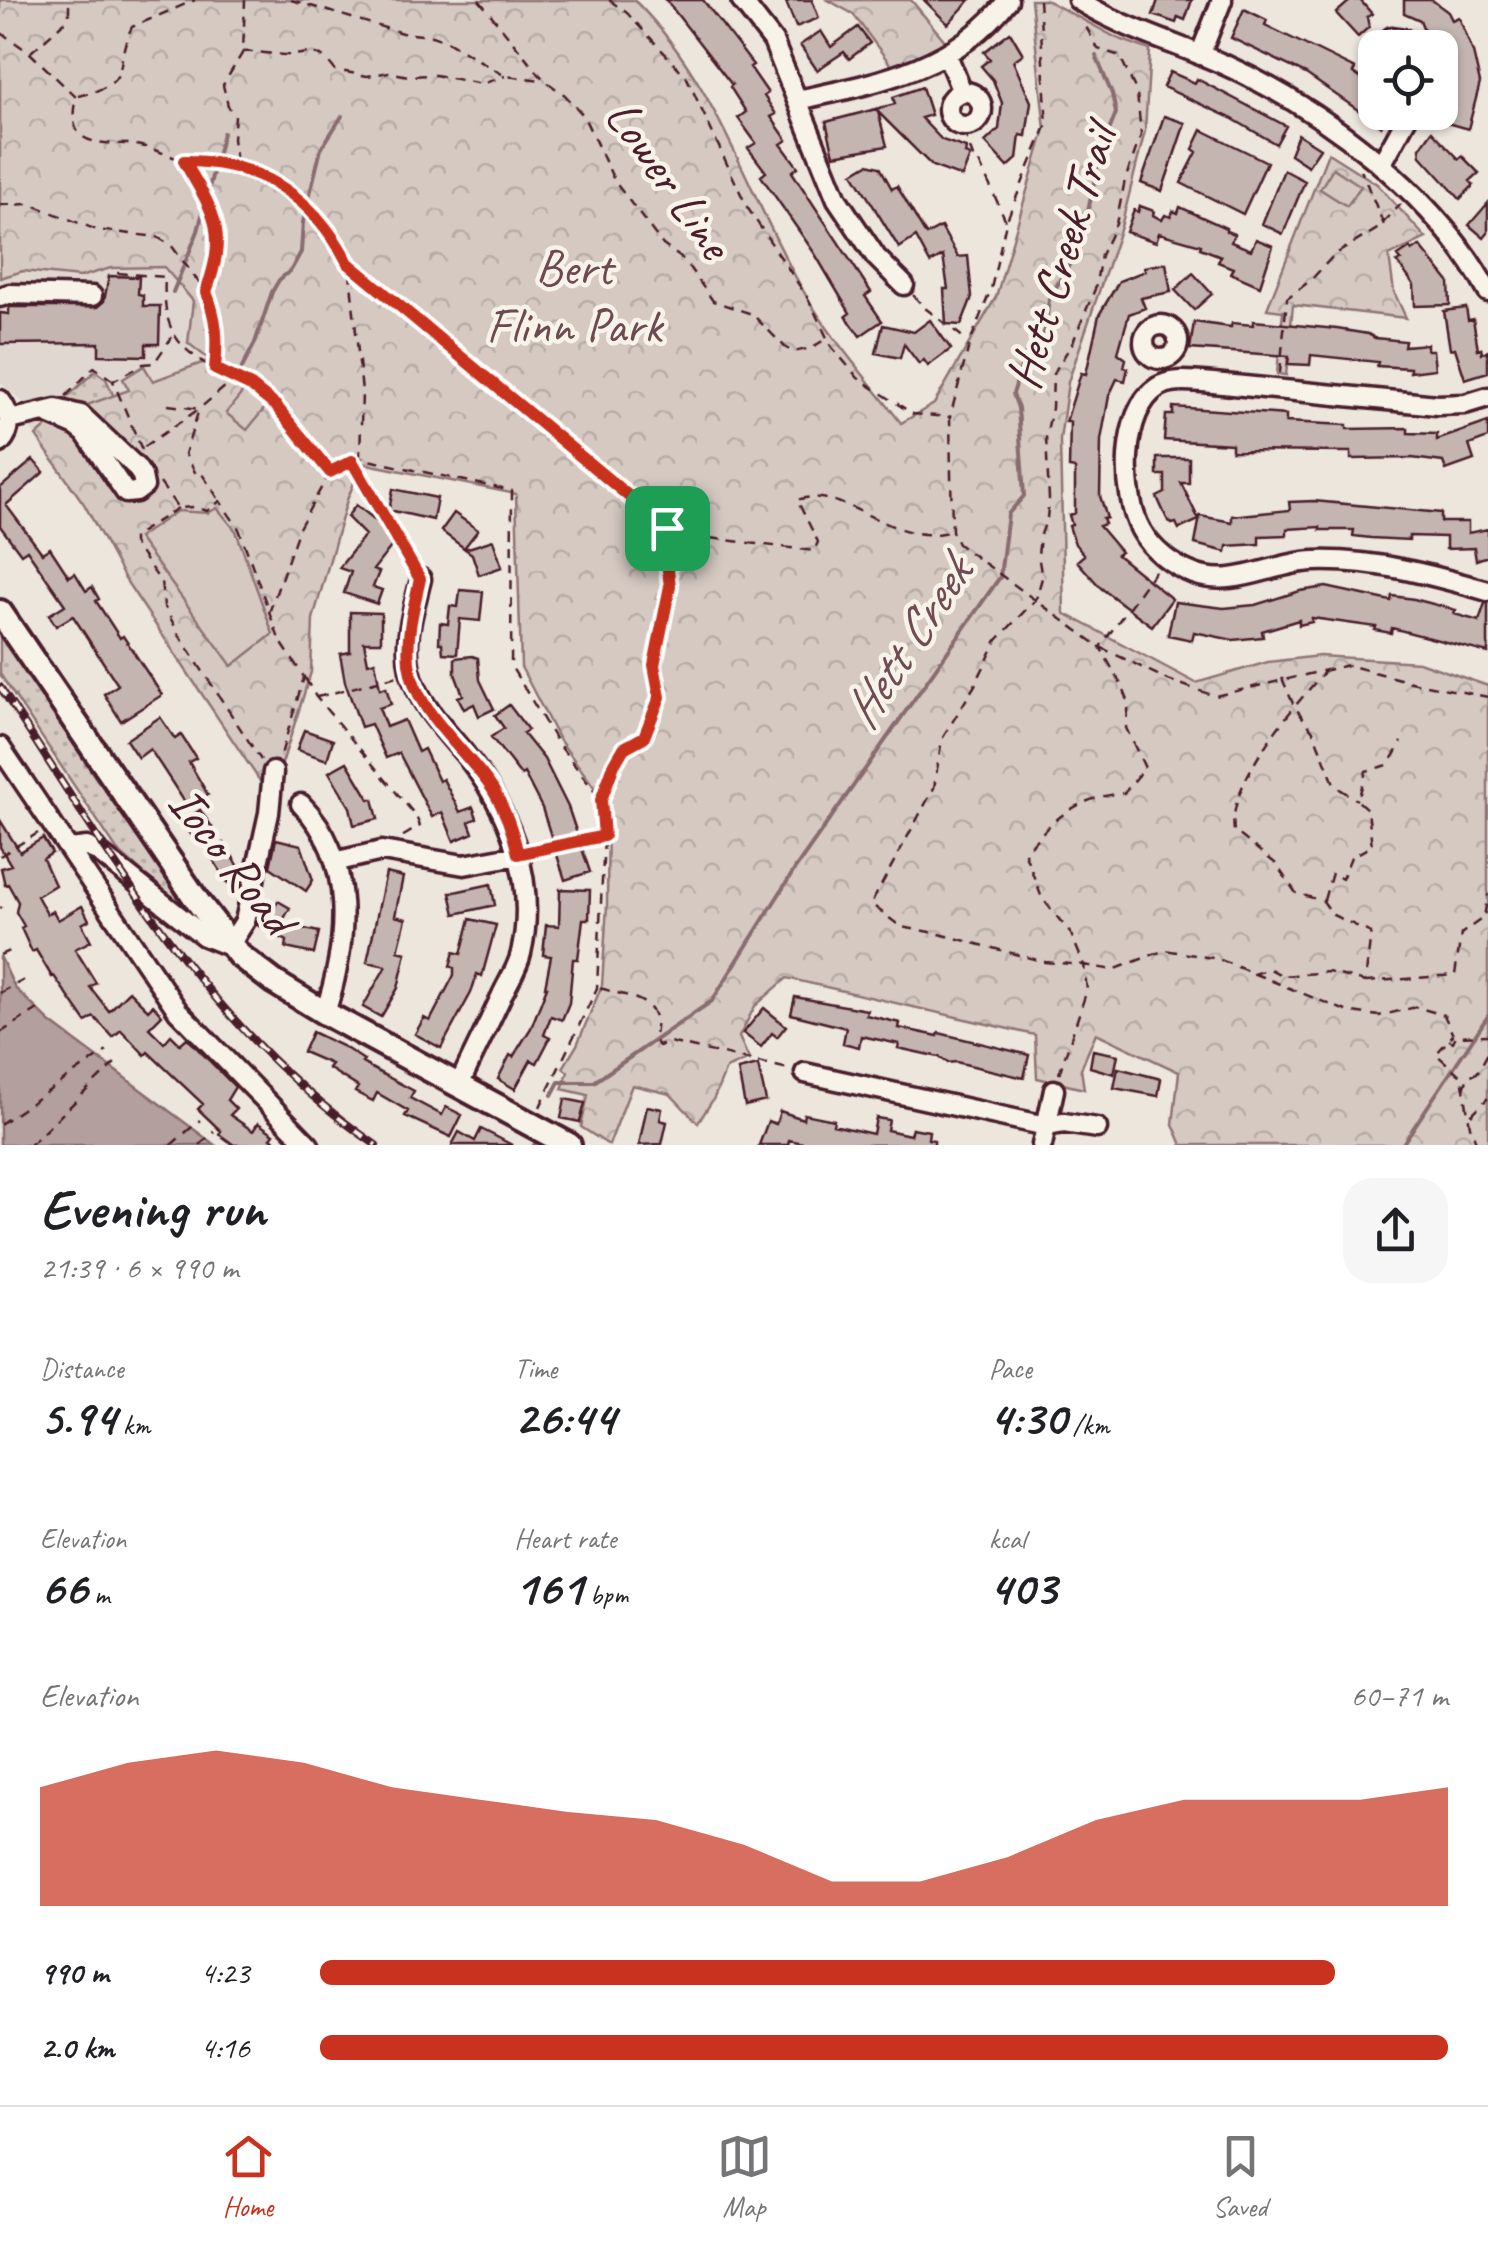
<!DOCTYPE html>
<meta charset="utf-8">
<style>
:root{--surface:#fff;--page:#f6f6f6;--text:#202124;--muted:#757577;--line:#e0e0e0;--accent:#c8321e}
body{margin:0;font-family:Caveat,sans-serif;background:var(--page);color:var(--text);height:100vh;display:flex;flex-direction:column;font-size:38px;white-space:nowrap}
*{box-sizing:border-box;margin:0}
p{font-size:32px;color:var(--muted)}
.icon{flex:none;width:55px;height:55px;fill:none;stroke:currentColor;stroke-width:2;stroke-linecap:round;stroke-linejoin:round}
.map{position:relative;height:1145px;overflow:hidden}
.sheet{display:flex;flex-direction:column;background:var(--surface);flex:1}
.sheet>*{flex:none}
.fabs{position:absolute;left:1358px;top:30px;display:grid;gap:20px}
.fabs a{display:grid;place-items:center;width:100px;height:100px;border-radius:20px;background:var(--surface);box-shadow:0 2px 8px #0004;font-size:50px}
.pin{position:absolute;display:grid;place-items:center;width:85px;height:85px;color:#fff;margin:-42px;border-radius:20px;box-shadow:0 5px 15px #0006}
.round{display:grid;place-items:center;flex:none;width:105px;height:105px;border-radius:30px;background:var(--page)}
.head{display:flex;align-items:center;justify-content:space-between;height:170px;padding:0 40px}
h1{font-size:55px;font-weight:700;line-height:75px}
.metrics{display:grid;grid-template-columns:repeat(3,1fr);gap:15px;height:170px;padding:10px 40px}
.metrics div{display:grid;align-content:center}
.metrics b{font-size:50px;font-weight:700}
.metrics small{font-size:28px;font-weight:400}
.metrics p{font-size:28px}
.chart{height:280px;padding:20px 40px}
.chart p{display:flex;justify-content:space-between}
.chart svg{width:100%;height:180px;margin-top:10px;fill:var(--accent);opacity:.7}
ul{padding:0 40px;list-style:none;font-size:32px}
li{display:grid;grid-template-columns:160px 120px 1fr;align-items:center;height:75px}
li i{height:25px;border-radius:12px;background:var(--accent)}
.dock{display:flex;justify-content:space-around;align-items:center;height:140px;border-top:2px solid var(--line);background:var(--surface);font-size:28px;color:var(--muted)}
.dock a{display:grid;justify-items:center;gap:5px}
.dock .on{color:var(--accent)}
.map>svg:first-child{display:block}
.built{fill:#e0d7d0}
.grass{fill:url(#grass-dots);stroke:#907476;stroke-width:2.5}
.forest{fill:url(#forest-crowns);stroke:#907476;stroke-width:2.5}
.garden{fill:#d5c9c2;stroke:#907476;stroke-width:2.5}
.water{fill:#b39f9d;stroke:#896c6f;stroke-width:2.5}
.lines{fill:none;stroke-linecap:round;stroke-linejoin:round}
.stream{stroke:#896c6f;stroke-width:4}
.building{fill:#c4b5b0;stroke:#4a1f2b;stroke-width:2.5}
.minor-casing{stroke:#4a1f2b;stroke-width:25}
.major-casing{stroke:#4a1f2b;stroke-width:30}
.path{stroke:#4a1f2b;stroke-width:2.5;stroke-dasharray:10 8;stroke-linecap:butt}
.minor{stroke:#f7f3e8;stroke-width:18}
.major{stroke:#f7f3e8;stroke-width:22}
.rail-casing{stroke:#4a1f2b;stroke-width:8}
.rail{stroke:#f7f3e8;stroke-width:4;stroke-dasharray:11;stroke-linecap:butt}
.route-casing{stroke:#fff;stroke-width:20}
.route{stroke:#c8321e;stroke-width:12}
.labels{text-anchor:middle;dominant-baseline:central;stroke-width:9;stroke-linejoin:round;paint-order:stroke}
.street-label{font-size:50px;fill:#4a1f2b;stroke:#f7f3e8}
.park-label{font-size:50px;fill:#6d4a51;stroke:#f7f3e8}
.water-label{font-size:52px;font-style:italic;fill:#6f4c53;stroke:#f7f3e8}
</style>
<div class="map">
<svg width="1488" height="1145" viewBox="0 0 1488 1145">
<defs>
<pattern id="grass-dots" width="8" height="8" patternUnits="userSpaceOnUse" patternTransform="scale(2.5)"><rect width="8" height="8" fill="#d5c9c2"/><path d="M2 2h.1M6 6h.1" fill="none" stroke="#b8aca7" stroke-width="1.8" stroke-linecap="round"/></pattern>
<pattern id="forest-crowns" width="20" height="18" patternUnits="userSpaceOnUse" patternTransform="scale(2.5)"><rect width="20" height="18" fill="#d5c9c2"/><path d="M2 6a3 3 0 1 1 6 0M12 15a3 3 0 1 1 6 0" fill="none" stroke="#b8aca7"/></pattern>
</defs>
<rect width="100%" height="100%" fill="#ece6dd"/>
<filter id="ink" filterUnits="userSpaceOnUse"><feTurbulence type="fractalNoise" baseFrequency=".01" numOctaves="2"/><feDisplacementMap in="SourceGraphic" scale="20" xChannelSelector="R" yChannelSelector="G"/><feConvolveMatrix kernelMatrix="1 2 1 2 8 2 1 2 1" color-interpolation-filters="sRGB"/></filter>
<g filter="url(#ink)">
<!-- built -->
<path class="built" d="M229 99 366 305 59 415 36 436 31 430 26 405 0 382V242Z"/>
<!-- grass -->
<path class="grass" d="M95 371 106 379 124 419 100 417 84 404H66L64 400Z
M0 632 97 780 135 827 200 923 139 876 141 871 117 850 0 674Z"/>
<!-- forest -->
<path class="forest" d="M0 0H634C719 83 749 200 808 299 834 342 870 382 901 423L934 404 996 297 1045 129 1031 0H1046L1117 38 1150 50 1145 131 1121 227 1068 382 1060 440 1064 613 1196 683 1268 662 1319 656 1419 662 1488 686V1145H1182L1173 1124 1179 1072 1096 1033 1081 1069 1084 1089 1037 1078 1035 1035 787 978 755 1006 739 1037 749 1059 726 1069 714 1098 698 1123 670 1094 632 1085 609 1145 581 1127 588 1095 562 1089 568 1072 563 1068 577 1045 602 985 607 905 608 806 558 738 521 667 516 494 362 463 347 500 313 619 311 672 279 773 264 787 125 579 84 504 36 436 59 415 129 390 123 379 144 366 153 381 210 360 188 343 193 301 164 267 111 268 80 277 23 271 0 278Z
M828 0H911L950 47 893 68 853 14Z
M1328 153 1377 184 1426 238 1389 256 1394 292 1406 318 1293 305 1286 375 1277 374 1283 311 1267 309Z"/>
<!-- garden -->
<path class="garden" d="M1333 168 1361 186 1347 206 1320 189Z
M247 387 268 404 247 430 226 413Z
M217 508 236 531 273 634 232 666 138 538 177 511 208 513Z"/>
<!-- water -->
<path class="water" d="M0 956 15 988 50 1022 215 1145H0Z"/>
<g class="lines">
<!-- stream -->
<path class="stream" d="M173 292 198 231 223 133
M242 368 255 343 272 292 279 280 291 270 301 252 303 222 321 149 342 116
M552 1095 559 1082H594L712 1001 795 869 1000 577 1008 514 1024 496 1018 408 1013 394 1025 355 1040 342 1045 330 1049 299 1081 245 1100 154 1116 113 1112 94 1096 56
M534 1145 535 1144
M1402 1145 1488 1016"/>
</g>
<!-- building -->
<path class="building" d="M666 0H703L753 65 750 67 768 93 764 96 776 114 771 117 787 140 781 144 798 167 792 172 871 292 865 296 882 321 860 336 846 316 850 313 815 254 761 176 766 172 748 148 756 143 738 118 746 112 730 87 732 85Z
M792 0H812L819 18 796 27 786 2Z
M924 0H970L948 24Z
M1158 0H1192L1185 20 1178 17 1176 23 1153 15Z
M1351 0H1360L1372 14 1367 17 1369 27 1358 37 1336 13Z
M1404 0H1432L1448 12 1452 20 1459 17 1473 52 1480 83 1468 129 1422 116V112H1440L1450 65 1443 66 1440 48H1431L1420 20 1404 13Z
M1244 9 1267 20 1265 25 1355 69 1353 73 1375 88V112H1390L1381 126 1306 74 1231 38Z
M858 27 870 43 849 59 844 52 817 70 800 45 821 31 831 47Z
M1010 32 1023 54 1013 61 1031 102 1026 136 1020 135 1017 159 1008 167 985 142 999 129 1002 103 993 80 981 66 990 59 984 52Z
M1170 72 1195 83 1197 79 1286 126 1276 144 1231 118 1163 87Z
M922 87 931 115 921 118 942 140 966 148 965 154 970 156 962 177 932 166 878 112 887 146 834 155 826 122 895 104 893 97Z
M1164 116 1185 123 1162 191 1141 183Z
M1202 130 1267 162 1243 214 1181 183 1197 152 1193 149Z
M1432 131 1459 159 1462 156 1479 173 1470 181 1474 185 1460 199 1421 156 1420 148Z
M1298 134 1320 148 1308 166 1290 154Z
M868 164 880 167 892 189 897 186 926 235 941 227 958 257 968 256 972 297 961 325 946 324 944 289H948L943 256 930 263 916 237 899 248 853 173Z
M1284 170 1305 181 1283 234 1262 224Z
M1488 203V233L1484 238 1469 225Z
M1140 206 1154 211 1153 215 1162 220 1165 215 1171 217 1173 211 1178 213 1180 207 1226 228V231L1234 234 1231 242 1251 250 1256 239 1273 246 1260 286 1230 273 1233 268 1218 262 1221 256 1200 248 1201 245 1159 233 1156 242 1126 232 1134 210 1138 212Z
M1420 246 1449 282 1450 305 1415 306 1414 285 1397 262 1401 260 1398 256 1410 248 1412 251Z
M1166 263 1171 292 1141 298 1145 308 1129 314 1118 353 1126 359 1124 367 1128 368 1125 381 1117 379 1109 396 1101 440 1100 496 1107 518 1103 519 1105 524 1099 526 1121 552 1117 555 1172 599 1152 626 1101 588 1077 561 1084 555 1075 544 1069 526 1072 525 1069 515 1075 513V469L1069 468 1070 422H1066L1081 373 1086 374 1099 315 1119 281 1145 271 1144 267Z
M1193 273 1212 294 1194 310 1175 290Z
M109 276 139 277 138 294 143 295V306H160L159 344H146V356L99 355V343L0 344V313L9 314V307H97L104 301Z
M1466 308 1468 320 1473 319 1478 349 1481 348 1482 353 1488 351V372L1465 379 1455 348 1450 349 1444 311Z
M930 320 951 349 928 366 924 360 919 364 904 344 900 358 876 353 883 325 914 332Z
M1253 321 1337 329 1368 334 1375 338 1405 341 1404 346 1427 344V350H1433L1435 369 1410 372V368L1377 366 1378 362 1311 355 1310 365 1288 364 1289 356 1190 349 1194 322 1231 327 1232 323 1253 325Z
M1173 407 1286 415V422L1347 425V429L1408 428V433L1437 434V440L1488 422V438L1469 445 1474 460 1446 470 1443 462 1412 458 1351 459V452L1232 451V444L1164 440 1166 415H1173Z
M1157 458H1189V483H1181L1199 520 1179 529 1176 523 1172 524 1167 519 1157 497 1165 493V475H1157Z
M33 460 44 472 6 505 42 553 50 548 69 577 75 573 86 591 92 587 99 599 96 601 120 638 123 636 162 695 121 721 104 694 118 685 73 616 56 626 49 615 65 605 27 550 21 554 0 526V488Z
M393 489 437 498 433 520 389 510Z
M1314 501 1441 513V522H1468V533L1488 529V556L1476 560 1474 548 1446 549V537L1409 536V540L1371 538 1353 536 1354 530H1320V527L1287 529V535L1259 536V544L1227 546 1226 552 1195 544 1200 516 1232 522V516L1290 510 1289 502Z
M356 505 391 532 387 538 394 543 373 570 379 572 373 587 382 590 377 604 344 593 351 572 339 568 365 535 347 517Z
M454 513 478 530 464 548 441 531Z
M493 540 502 567 479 575 472 554 465 549Z
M1326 587 1391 601 1392 596 1414 599 1456 610 1454 614 1479 621 1485 603H1488V653L1392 628 1391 633 1375 630 1376 627 1312 618V622L1299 625V620L1262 631 1263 637 1233 640 1194 632 1192 640 1168 635 1175 602 1224 608 1255 605 1300 591Z
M460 590 483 592 480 621 460 619 457 654 443 653 442 643H439L440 623 448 624 450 606 458 607Z
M350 612 381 613V642H364L368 663 375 661 380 689 386 687 391 704 379 708 386 727 404 720 418 752 424 749 439 781 443 779 460 812 473 807 477 818 469 822 473 833 454 841 442 812 432 817 399 753 386 758 371 724 361 727 345 682 340 654 350 652Z
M472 656 478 658 480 680 494 709 479 716 474 704 464 709 458 697 463 695 455 674V658Z
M509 705 528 730 523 733 544 759 568 807 590 872 565 880 542 808 524 773 521 775 491 737 504 728 495 715Z
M160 717 175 739 181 735 196 758 189 762 208 795 188 807 150 749 138 758 126 740Z
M304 730 333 740 327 760 297 750Z
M347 762 369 799H373L378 819 354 825 350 807 329 772Z
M200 810 212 827 194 839 183 822Z
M0 820 20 852 43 838 52 853 43 859 55 885 37 896 47 914 53 911 58 920 82 906 89 920 82 924 91 941 75 949 96 983 90 987 109 1011 129 991 148 1010 153 1005 162 1015 149 1028 164 1043 171 1035 180 1044 187 1038 235 1087 227 1100 236 1109 230 1115 253 1131 258 1123 274 1134 271 1138 280 1145H234L219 1134 221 1131 198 1109 203 1104 148 1052 145 1055 121 1030 113 1037 94 1017 86 1022 54 976 52 977 36 950 32 952 21 928 24 926 16 912 18 902 8 884 5 885 1 868 11 865 0 847Z
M276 839 301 845 313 880 306 891 270 867Z
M224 843 243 873 228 883 209 853Z
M386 873 403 877 395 916 406 919 398 951 406 953 398 988 381 1017 363 1007 386 966 367 962Z
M491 884 495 905 455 914 450 893Z
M560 889 590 890 589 919H583L578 959H573L569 1003 562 1020 551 1016 544 1035 550 1038 537 1063 531 1060 515 1089 498 1079 510 1055 513 1057 531 1028 547 987H545L551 956 543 955 546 925 559 926Z
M278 901 290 908 281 924 319 932 314 954 286 948 287 941 257 925 266 908 273 911Z
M470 919 496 925 482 976 477 974 471 993 441 1048 415 1034 424 1018 430 1021 454 975V968L450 966 454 952 461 954Z
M795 997 867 1010 866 1015 900 1023 899 1028 938 1036 939 1033 1029 1055 1024 1078 956 1062 948 1063 939 1057 898 1048 899 1044 861 1036 859 1047 843 1043 846 1028 791 1014Z
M764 1008 786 1026 777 1037 772 1033 761 1047 743 1033Z
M312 1032 344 1047 364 1060 362 1063 414 1091 410 1098 442 1115 446 1107 462 1115 451 1137 405 1116 408 1111 377 1093 373 1101 355 1092 358 1087 328 1068 331 1064 303 1052Z
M1093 1050 1118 1055 1114 1074 1090 1067Z
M758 1065 766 1101 745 1106 738 1070Z
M1118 1068 1161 1079 1158 1096 1114 1088Z
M565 1099 585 1103 580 1122 561 1118Z
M647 1106 662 1109 660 1120 667 1122 662 1144 639 1145Z
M780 1111 803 1119 804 1114 834 1120 833 1125 873 1134 876 1118 889 1120 887 1130 910 1135 912 1128 929 1131 928 1139 934 1140V1145H812L789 1140 788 1145H759L768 1121 776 1124Z
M481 1129 493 1135 512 1145H452L459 1132 475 1141Z"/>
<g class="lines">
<defs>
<path id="minor" d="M741 0 773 41 837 199 876 257 904 285
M1078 0C1124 29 1176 43 1225 65 1323 109 1436 195 1488 292
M1379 48 1392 37 1404 39 1411 48
M947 55 962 92
M1200 55 1222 0
M948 109a17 17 0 1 1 34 0a17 17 0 1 1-34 0Z
M798 100C877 83 957 68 1008 0
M1381 165 1410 112
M0 297 9 294 92 296
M1144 342a17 17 0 1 1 34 0a17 17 0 1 1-34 0Z
M1488 397 1465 404 1437 405 1203 382C1188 381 1171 379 1158 387 1120 411 1122 496 1141 530 1152 550 1173 566 1194 574 1234 589 1274 562 1314 561 1373 559 1432 575 1488 591
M0 400C11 414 13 429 0 443
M10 420 56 409 81 415 136 467 142 476 144 486 136 492 126 493 85 433 76 426 46 413
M421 579C414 608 403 640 410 670 418 703 443 728 464 753 509 809 538 880 521 953 518 967 508 982 502 995 488 1025 473 1055 459 1085
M0 747 178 1011 309 1145
M301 804C356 860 348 943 325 1013
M70 849 87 847 97 851 204 936 229 946 245 921 269 813 273 772
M338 861 382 851 464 865 518 855
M805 1073 1046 1126 1064 1123 1097 1128
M1042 1145 1054 1090"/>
<path id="major" d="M0 612 198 902 239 955 274 982 325 1013 569 1145"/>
</defs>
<!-- minor casing -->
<use href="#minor" class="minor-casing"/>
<!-- major casing -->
<use href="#major" class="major-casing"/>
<!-- path -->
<path class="path" d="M291 0 402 33 432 36 449 42 505 76 543 80
M479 0 544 80 565 95 583 115 615 182 663 245 684 260 713 301 752 314 786 348 794 352 811 348 826 339
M609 0 627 13 686 76 747 207 809 300 831 346 858 378 913 414 949 417
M1039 0 1047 124 1006 222 991 289 970 342 950 417 952 531 958 544 1100 647 1168 680 1215 696 1348 665 1411 682 1488 697
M0 32 30 53 76 97C65 145 93 143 129 144 146 145 167 155 184 161 215 214 229 232 206 292L215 314V369
M31 52 69 18V0
M243 52C257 51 270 54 284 55 311 56 315 44 335 70L367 76 389 72 408 76 435 75 482 84 505 76
M78 96C137 82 111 68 132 27L195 0
M964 131 974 160 980 164 1006 221
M186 161 236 165 233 138 235 116 228 106 223 85 243 52 245 0
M236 165 272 178 310 212 332 233 349 263 362 392 360 456
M0 205 30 204 97 230 157 237 171 245 206 292
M1383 223 1401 204
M349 263 666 528
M117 273 165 277C162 332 177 350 226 375 235 380 246 382 254 389 284 410 306 442 329 470
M913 295 925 308 968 341
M1280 373 1287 298 1310 281 1334 255 1384 225 1361 170
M66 396 94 367 112 380
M168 405 199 409 185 454 196 474H202L220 501
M144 447 199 409 233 380
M142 450 113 381 143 364 154 363 172 337
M353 462 414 568
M160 483 178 508 195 507 207 511 220 501 239 529 279 639 304 677 280 758
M178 508 133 537V543L161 582 164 606 181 638 261 760
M1155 571 1100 647 1123 688 1129 703 1126 728 1145 768 1124 793C1079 797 1051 818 1025 854L1042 898 1071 934 1084 965 1113 970 1165 950 1218 959 1346 1011 1379 1016 1416 1007 1444 1015 1453 1035 1436 1054 1462 1077 1470 1126 1477 1145
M269 613 299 528 330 472 359 458 512 491 511 666 557 742 601 800 605 816 597 988 539 1109
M305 678 316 697 416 816 420 826 400 838
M1282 678 1294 706 1313 731 1335 786 1357 800
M317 697 397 676
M601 800 614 765 625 747 644 737 660 697 654 665 670 586 663 533 667 528 686 535 814 551 818 542 797 500C844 484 895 549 950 531
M532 851 603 836
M0 856 38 833
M1324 900 1332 873 1342 879 1351 857 1372 846 1368 810 1358 801 1366 771 1388 765 1402 742
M0 908 2 907
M0 955 13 949
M1253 974 1270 969 1283 976 1328 972 1365 982 1371 933 1333 915 1323 901 1296 893 1275 863 1234 831C1227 782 1295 705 1326 670
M1366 982 1455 975 1461 934 1484 917 1488 894
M600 988C632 998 665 999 654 1040L659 1046 669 1042 789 1069
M0 993 24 980
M0 1033 38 1009
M1449 1040 1453 1042 1456 1036 1488 1035
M1059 1074 1087 990 1084 965 1045 962 936 933 901 927 871 904 934 788 942 739 975 685 997 640 1036 599 1042 578 1038 555 1040 537 1047 518 1049 499 1046 436 1052 408 1053 374 1073 342 1095 289 1101 255 1116 224 1125 180 1141 135 1137 93 1120 56 1098 49 1083 21
M1464 1090 1468 1076 1477 1073 1488 1053
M1471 1115 1488 1098
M0 1124 107 1051
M30 1145 119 1059
M171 1145 200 1120
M200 1145 214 1131"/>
<!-- minor -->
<use href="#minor" class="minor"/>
<!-- major -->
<use href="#major" class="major"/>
<defs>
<path id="rail" d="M0 687C112 856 205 1028 376 1145"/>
</defs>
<!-- rail casing -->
<use href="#rail" class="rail-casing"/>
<!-- rail -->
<use href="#rail" class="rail"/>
</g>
</g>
<g class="lines" filter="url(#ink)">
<defs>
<path id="route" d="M184 161C260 161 313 196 348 263L667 528 663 532 670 586 654 665 660 697 644 737 624 748 614 765 601 800 604 836 518 854C513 831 506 811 493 790 467 749 415 714 409 663 406 634 414 606 420 579L352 461 330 472 276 406 251 386 215 369C218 340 217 318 206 292 228 231 215 214 184 161Z"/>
</defs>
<!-- route casing -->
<use href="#route" class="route-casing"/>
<!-- route -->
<use href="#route" class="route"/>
</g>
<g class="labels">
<!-- street labels -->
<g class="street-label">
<text transform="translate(669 179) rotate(55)">Lower Line</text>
<text transform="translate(1061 257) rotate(-73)">Hett Creek Trail</text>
<text transform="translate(232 860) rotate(52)">Ioco Road</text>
</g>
<!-- park labels -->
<g class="park-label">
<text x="574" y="267">Bert<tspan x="574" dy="58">Flinn Park</tspan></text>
</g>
<!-- water labels -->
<g class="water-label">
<text transform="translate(907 643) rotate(-57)">Hett Creek</text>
</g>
</g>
</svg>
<div class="fabs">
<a><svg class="icon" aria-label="locate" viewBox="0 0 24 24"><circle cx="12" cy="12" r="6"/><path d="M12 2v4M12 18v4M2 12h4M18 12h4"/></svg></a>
</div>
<div class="pin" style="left:667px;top:528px;background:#1e9e55"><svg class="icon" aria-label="arrive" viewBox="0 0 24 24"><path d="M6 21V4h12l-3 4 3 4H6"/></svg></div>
</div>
<section class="sheet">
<div class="head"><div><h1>Evening run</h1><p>21:39 · 6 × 990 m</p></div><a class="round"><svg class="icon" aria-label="share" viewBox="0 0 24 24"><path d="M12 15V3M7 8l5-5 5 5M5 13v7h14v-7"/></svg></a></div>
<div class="metrics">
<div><p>Distance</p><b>5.94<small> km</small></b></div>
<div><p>Time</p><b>26:44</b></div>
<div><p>Pace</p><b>4:30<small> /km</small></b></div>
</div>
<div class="metrics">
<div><p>Elevation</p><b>66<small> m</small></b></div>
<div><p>Heart rate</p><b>161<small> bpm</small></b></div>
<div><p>kcal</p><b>403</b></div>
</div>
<div class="chart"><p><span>Elevation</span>60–71 m</p>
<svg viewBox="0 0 160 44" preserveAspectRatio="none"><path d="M0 44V15L10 9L20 6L30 9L40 15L50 18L60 21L70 23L80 29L90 38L100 38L110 32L120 23L130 18L140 18L150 18L160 15V44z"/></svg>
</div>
<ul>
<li><b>990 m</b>4:23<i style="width:90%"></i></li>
<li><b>2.0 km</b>4:16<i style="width:100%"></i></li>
</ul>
</section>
<nav class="dock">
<a class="on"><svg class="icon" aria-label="home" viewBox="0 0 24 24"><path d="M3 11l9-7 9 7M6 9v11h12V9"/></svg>Home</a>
<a><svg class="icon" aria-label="map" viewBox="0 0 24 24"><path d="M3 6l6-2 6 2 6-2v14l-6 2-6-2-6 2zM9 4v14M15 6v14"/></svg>Map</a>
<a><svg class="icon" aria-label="saved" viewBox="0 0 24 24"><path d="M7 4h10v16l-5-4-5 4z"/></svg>Saved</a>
</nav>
